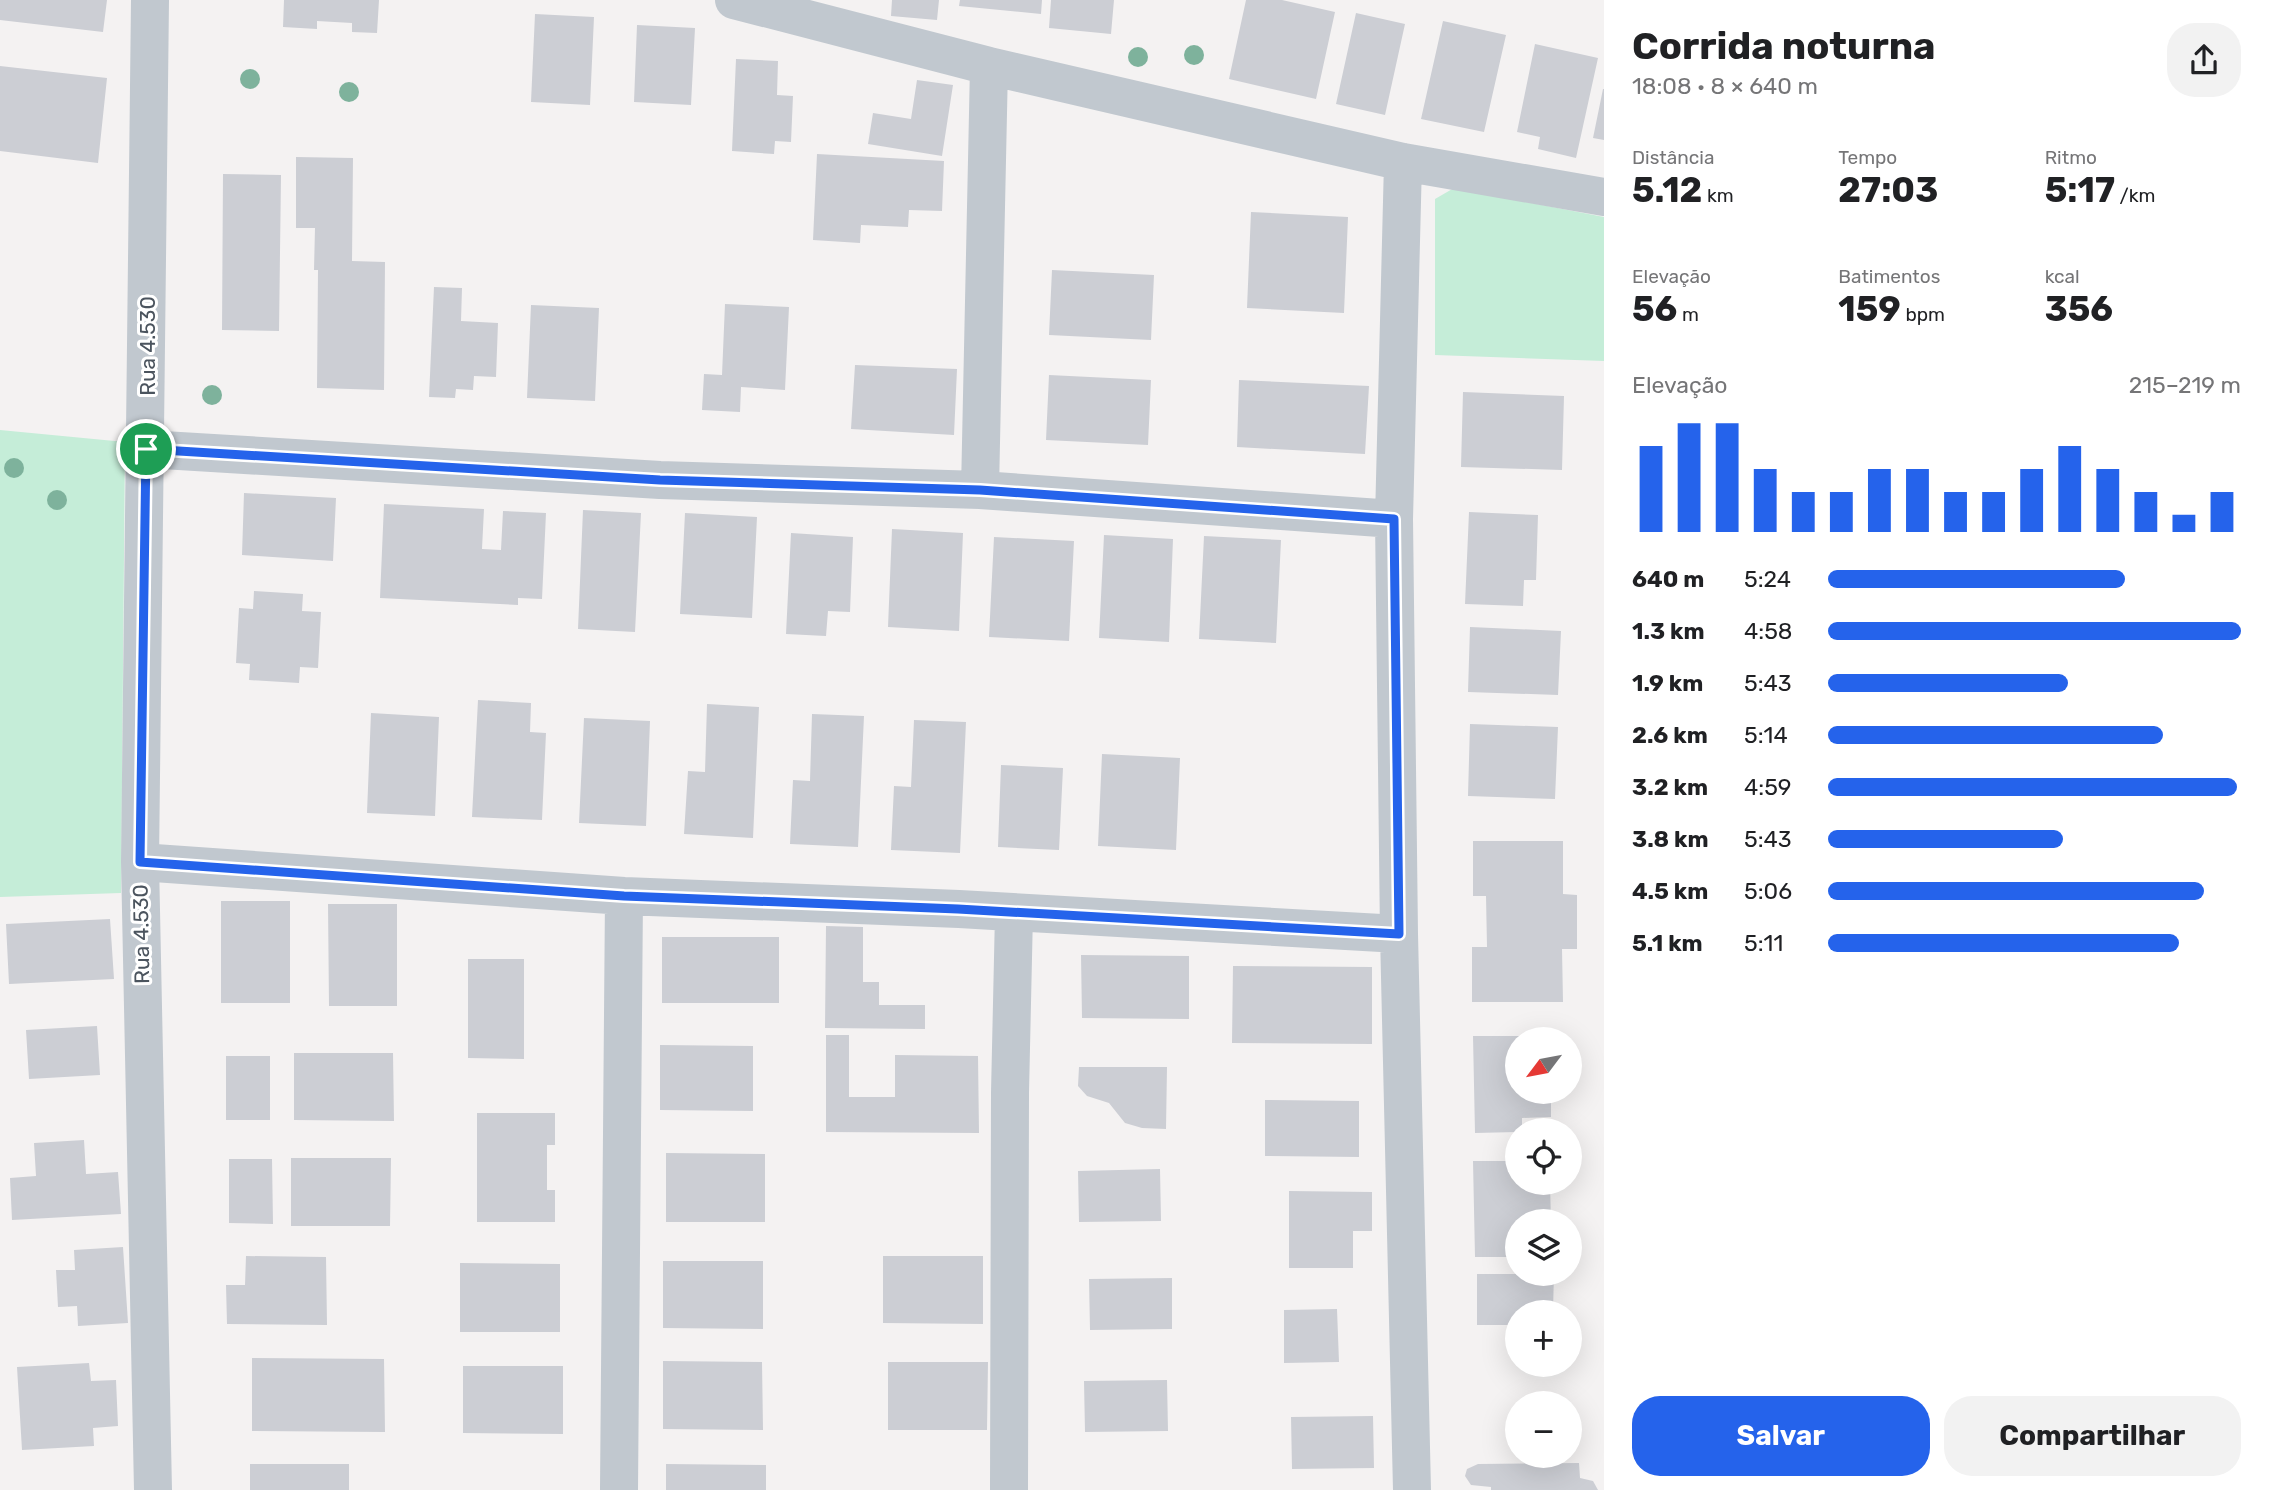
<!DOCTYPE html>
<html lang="pt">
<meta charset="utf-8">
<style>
:root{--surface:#fff;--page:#f2f2f2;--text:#202124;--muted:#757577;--accent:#2563eb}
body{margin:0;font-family:Rubik,sans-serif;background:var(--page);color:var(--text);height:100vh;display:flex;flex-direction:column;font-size:26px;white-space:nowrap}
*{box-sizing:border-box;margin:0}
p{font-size:23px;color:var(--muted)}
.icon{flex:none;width:38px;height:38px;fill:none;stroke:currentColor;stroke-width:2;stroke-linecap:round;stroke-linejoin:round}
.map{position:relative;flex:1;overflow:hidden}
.details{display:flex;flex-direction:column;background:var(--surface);width:665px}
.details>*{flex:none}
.needle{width:46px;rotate:238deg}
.buttons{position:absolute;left:1505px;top:1027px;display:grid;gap:14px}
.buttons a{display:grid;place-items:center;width:77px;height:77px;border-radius:50%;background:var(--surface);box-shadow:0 7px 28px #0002;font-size:35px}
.pin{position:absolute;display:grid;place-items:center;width:60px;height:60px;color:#fff;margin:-30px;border:4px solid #fff;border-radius:50%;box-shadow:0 2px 7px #0007}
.round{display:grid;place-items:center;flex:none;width:74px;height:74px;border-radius:28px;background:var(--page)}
.overview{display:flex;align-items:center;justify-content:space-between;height:119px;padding:0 28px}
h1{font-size:38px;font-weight:700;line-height:52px}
.metrics{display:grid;grid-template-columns:repeat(3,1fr);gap:10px;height:119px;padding:7px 28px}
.metrics div{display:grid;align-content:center}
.metrics b{font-size:35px;font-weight:700}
.metrics small{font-size:19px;font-weight:400}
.metrics p{font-size:19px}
.chart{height:196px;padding:14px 28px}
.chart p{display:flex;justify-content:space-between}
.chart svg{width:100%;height:126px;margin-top:7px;stroke:var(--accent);stroke-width:6}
.button{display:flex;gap:14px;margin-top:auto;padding:14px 28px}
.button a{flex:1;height:80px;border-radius:28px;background:var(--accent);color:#fff;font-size:28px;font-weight:700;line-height:80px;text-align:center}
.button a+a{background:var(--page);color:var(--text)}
ul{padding:0 28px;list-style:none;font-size:23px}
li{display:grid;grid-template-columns:112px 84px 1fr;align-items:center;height:52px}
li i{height:18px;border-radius:9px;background:var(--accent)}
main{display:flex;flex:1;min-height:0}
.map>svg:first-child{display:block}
.green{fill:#c5edd8}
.building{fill:#ccced4}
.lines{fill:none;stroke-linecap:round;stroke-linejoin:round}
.minor{stroke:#c1c8cf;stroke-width:38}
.tree{fill:#7eb29c}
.route-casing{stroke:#fff;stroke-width:14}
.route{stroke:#2563eb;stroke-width:9}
.labels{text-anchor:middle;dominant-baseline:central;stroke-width:6;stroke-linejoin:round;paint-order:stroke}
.street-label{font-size:21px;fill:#4b545e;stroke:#fff}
</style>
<main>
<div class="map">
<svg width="1604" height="1490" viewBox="0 0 1604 1490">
<rect width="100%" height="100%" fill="#f4f2f2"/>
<!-- green -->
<path class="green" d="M1454 188 1604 217V361L1435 355V199Z
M0 430 125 442 121 893 0 897Z"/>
<!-- building -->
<path class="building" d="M0 0H107L103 32 0 20Z
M284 0H379L377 33 352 32V23L317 21V29L283 27Z
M892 0H939L937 20 891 16Z
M960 0H1042L1041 14 959 6Z
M1051 0H1114L1111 34 1049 28Z
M1246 0H1282L1335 12 1316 99 1229 79Z
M1356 13 1405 24 1385 115 1336 104Z
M535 14 594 17 590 105 531 102Z
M1443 21 1506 35 1484 132 1421 119Z
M637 25 695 28 691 105 634 102Z
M1535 44 1598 58 1576 158 1538 149 1540 137 1517 132Z
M736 59 778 61 777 95 793 96 791 142 775 141 774 154 732 151Z
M0 66 107 78 98 163 0 151Z
M917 80 953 85 942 156 868 144 873 113 911 119Z
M1603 89H1604V140L1593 138Z
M817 154 944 161 942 211 909 210 908 227 861 225 860 243 813 240Z
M296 157 353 158 352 261 385 262 384 390 317 388 318 270H314L315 228H296Z
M223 174 281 175 279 331 222 330Z
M1251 212 1348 217 1344 313 1247 308Z
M1052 270 1154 275 1151 340 1049 335Z
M434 287 462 288 461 321 498 323 496 377 474 376 473 390 456 389 455 398 429 397Z
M725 304 789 307 785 390 741 387 740 412 702 410 704 374 722 375Z
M531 305 599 308 595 401 527 398Z
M855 365 957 369 954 435 851 429Z
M1049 375 1151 380 1148 445 1046 440Z
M1239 380 1369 386 1365 454 1237 447Z
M1463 392 1564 396 1562 470 1461 467Z
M244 493 336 498 333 561 242 555Z
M384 504 484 509 482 549 501 550 503 511 546 513 542 599 518 598V605L380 598Z
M583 510 641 513 635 632 578 629Z
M1469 512 1538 515 1536 580H1524L1523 606 1465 604Z
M685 513 757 517 752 618 680 614Z
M892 529 963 533 959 631 888 627Z
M791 533 853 537 850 612 828 611 826 636 786 634Z
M1104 535 1173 539 1169 642 1099 638Z
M1204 536 1281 540 1276 643 1199 639Z
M994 537 1074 541 1069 641 989 637Z
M254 591 303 594 302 611 321 612 318 668 300 667 299 683 249 680 250 664 236 663 239 608 253 609Z
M1470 627 1561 631 1558 695 1468 692Z
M478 700 531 703 530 732 546 733 542 820 472 817Z
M707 704 759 707 753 838 684 834 688 771 705 772Z
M371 713 439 717 435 816 367 813Z
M812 714 864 716 858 847 790 844 793 780 810 781Z
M584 718 650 721 646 826 579 823Z
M914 720 966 722 960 853 891 850 894 786 911 787Z
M1470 724 1558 727 1555 799 1468 796Z
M1102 754 1180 758 1176 850 1098 846Z
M1001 765 1063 768 1059 850 998 847Z
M1473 841H1563V894L1577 895V949H1562L1563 1002H1472V947H1487L1486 896H1473Z
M221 901H290V1003H221Z
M328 904H397V1006H329Z
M110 919 114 979 9 984 6 924Z
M826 926 863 927V982H879V1005H925V1029L825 1028Z
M662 937H779V1003H662Z
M1081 955 1189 956V1019L1082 1018Z
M468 959H524V1059L468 1058Z
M1233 966 1372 967V1044L1232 1043Z
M97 1026 100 1075 29 1079 26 1030Z
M826 1035H849V1097H895V1055L978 1056 979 1133 826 1132Z
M1473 1036H1520V1040H1517V1092H1551V1117L1522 1118V1130L1517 1132 1475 1133Z
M660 1045 753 1046V1111L660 1110Z
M294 1053H393L394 1121 294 1120Z
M226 1056H270V1120H226Z
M1079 1067H1167L1166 1129 1142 1128 1125 1123 1109 1103 1087 1096 1078 1086Z
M1265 1100 1359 1101V1157L1265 1156Z
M477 1113H555V1145H547V1190H555V1222H477Z
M84 1140 86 1174 118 1172 121 1214 12 1220 10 1178 36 1176 34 1143Z
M666 1153 765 1154V1222H666Z
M291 1158H391L390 1226H291Z
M229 1159H272L273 1224 229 1223Z
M1473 1161H1517V1183H1550L1551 1222H1517V1257H1475Z
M1160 1169 1161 1221 1079 1222 1078 1171Z
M1289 1191 1372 1192V1231H1353V1268H1289Z
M123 1247 128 1323 78 1326 77 1306 58 1307 56 1270H75L74 1250Z
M246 1256 326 1257 327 1325 227 1324 226 1285H245Z
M883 1256H983V1324L883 1323Z
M663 1261H763V1329L663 1328Z
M460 1263 560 1264V1332H460Z
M1477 1274H1554L1553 1310 1517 1312V1325H1477Z
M1172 1278V1329L1090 1330 1089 1279Z
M1337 1309 1339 1362 1284 1363V1310Z
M252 1358 384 1359 385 1432 252 1431Z
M663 1361 762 1362 763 1430 663 1429Z
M888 1362H988L987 1430H888Z
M89 1363 91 1381 116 1380 118 1426 93 1428 94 1446 22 1450 17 1367Z
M463 1366H563V1434L463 1433Z
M1167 1380 1168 1431 1085 1432 1084 1381Z
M1373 1416 1374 1468 1292 1469 1291 1417Z
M1579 1463 1580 1478 1593 1481 1598 1490H1491V1487L1471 1485 1465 1476 1467 1469 1478 1464Z
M250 1464H349V1490H250Z
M666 1464 766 1465V1490H666Z"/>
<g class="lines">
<!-- minor -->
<path class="minor" d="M150 0 140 862 153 1490
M734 0 989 66 1403 162 1604 197
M1403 162 1394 519 1399 934 1412 1490
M146 449 660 480 980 490 1394 519
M980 490 989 66
M140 862 624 896 959 909 1399 934
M619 1490 624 896
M1009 1490 1010 1093 1014 913"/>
</g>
<!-- trees -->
<g class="tree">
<circle cx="1194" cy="55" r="10"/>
<circle cx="1138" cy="57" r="10"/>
<circle cx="250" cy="79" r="10"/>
<circle cx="349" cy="92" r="10"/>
<circle cx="212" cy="395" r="10"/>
<circle cx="14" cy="468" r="10"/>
<circle cx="57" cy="500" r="10"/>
</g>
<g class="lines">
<defs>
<path id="route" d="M146 449 660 480 980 490 1394 519 1399 934 958 909 624 896 140 862Z"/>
</defs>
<!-- route casing -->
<use href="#route" class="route-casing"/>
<!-- route -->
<use href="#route" class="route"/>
</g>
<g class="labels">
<!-- street labels -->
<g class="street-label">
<text transform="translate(147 346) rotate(-90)">Rua 4.530</text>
<text transform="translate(141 934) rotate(-91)">Rua 4.530</text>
</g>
</g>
</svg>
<div class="buttons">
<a><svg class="needle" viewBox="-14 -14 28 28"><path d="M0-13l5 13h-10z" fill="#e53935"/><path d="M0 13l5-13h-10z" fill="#757577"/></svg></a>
<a><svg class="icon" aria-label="locate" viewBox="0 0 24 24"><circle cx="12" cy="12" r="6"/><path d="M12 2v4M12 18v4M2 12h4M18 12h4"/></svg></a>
<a><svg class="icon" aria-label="layers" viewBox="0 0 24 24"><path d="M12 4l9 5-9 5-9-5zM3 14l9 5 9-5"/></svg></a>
<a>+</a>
<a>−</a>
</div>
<div class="pin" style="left:146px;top:449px;background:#1e9e55"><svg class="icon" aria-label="arrive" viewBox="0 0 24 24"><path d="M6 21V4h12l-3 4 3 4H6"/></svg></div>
</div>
<section class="details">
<div class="overview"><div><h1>Corrida noturna</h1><p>18:08 · 8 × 640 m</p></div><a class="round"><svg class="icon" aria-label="share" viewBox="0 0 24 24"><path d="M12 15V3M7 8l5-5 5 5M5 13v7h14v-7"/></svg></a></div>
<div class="metrics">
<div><p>Distância</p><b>5.12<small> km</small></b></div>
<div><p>Tempo</p><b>27:03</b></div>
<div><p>Ritmo</p><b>5:17<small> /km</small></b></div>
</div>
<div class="metrics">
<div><p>Elevação</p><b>56<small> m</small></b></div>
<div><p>Batimentos</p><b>159<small> bpm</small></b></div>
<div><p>kcal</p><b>356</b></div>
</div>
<div class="chart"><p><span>Elevação</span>215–219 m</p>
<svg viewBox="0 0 160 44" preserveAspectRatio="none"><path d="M5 44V14M15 44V6M25 44V6M35 44V22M45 44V30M55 44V30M65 44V22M75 44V22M85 44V30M95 44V30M105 44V22M115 44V14M125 44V22M135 44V30M145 44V38M155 44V30"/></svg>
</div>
<ul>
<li><b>640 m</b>5:24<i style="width:72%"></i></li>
<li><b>1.3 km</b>4:58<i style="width:100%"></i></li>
<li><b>1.9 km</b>5:43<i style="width:58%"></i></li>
<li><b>2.6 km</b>5:14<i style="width:81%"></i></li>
<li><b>3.2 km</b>4:59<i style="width:99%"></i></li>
<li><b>3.8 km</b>5:43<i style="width:57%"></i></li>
<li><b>4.5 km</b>5:06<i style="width:91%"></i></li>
<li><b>5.1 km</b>5:11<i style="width:85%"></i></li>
</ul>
<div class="button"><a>Salvar</a><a>Compartilhar</a></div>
</section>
</main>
